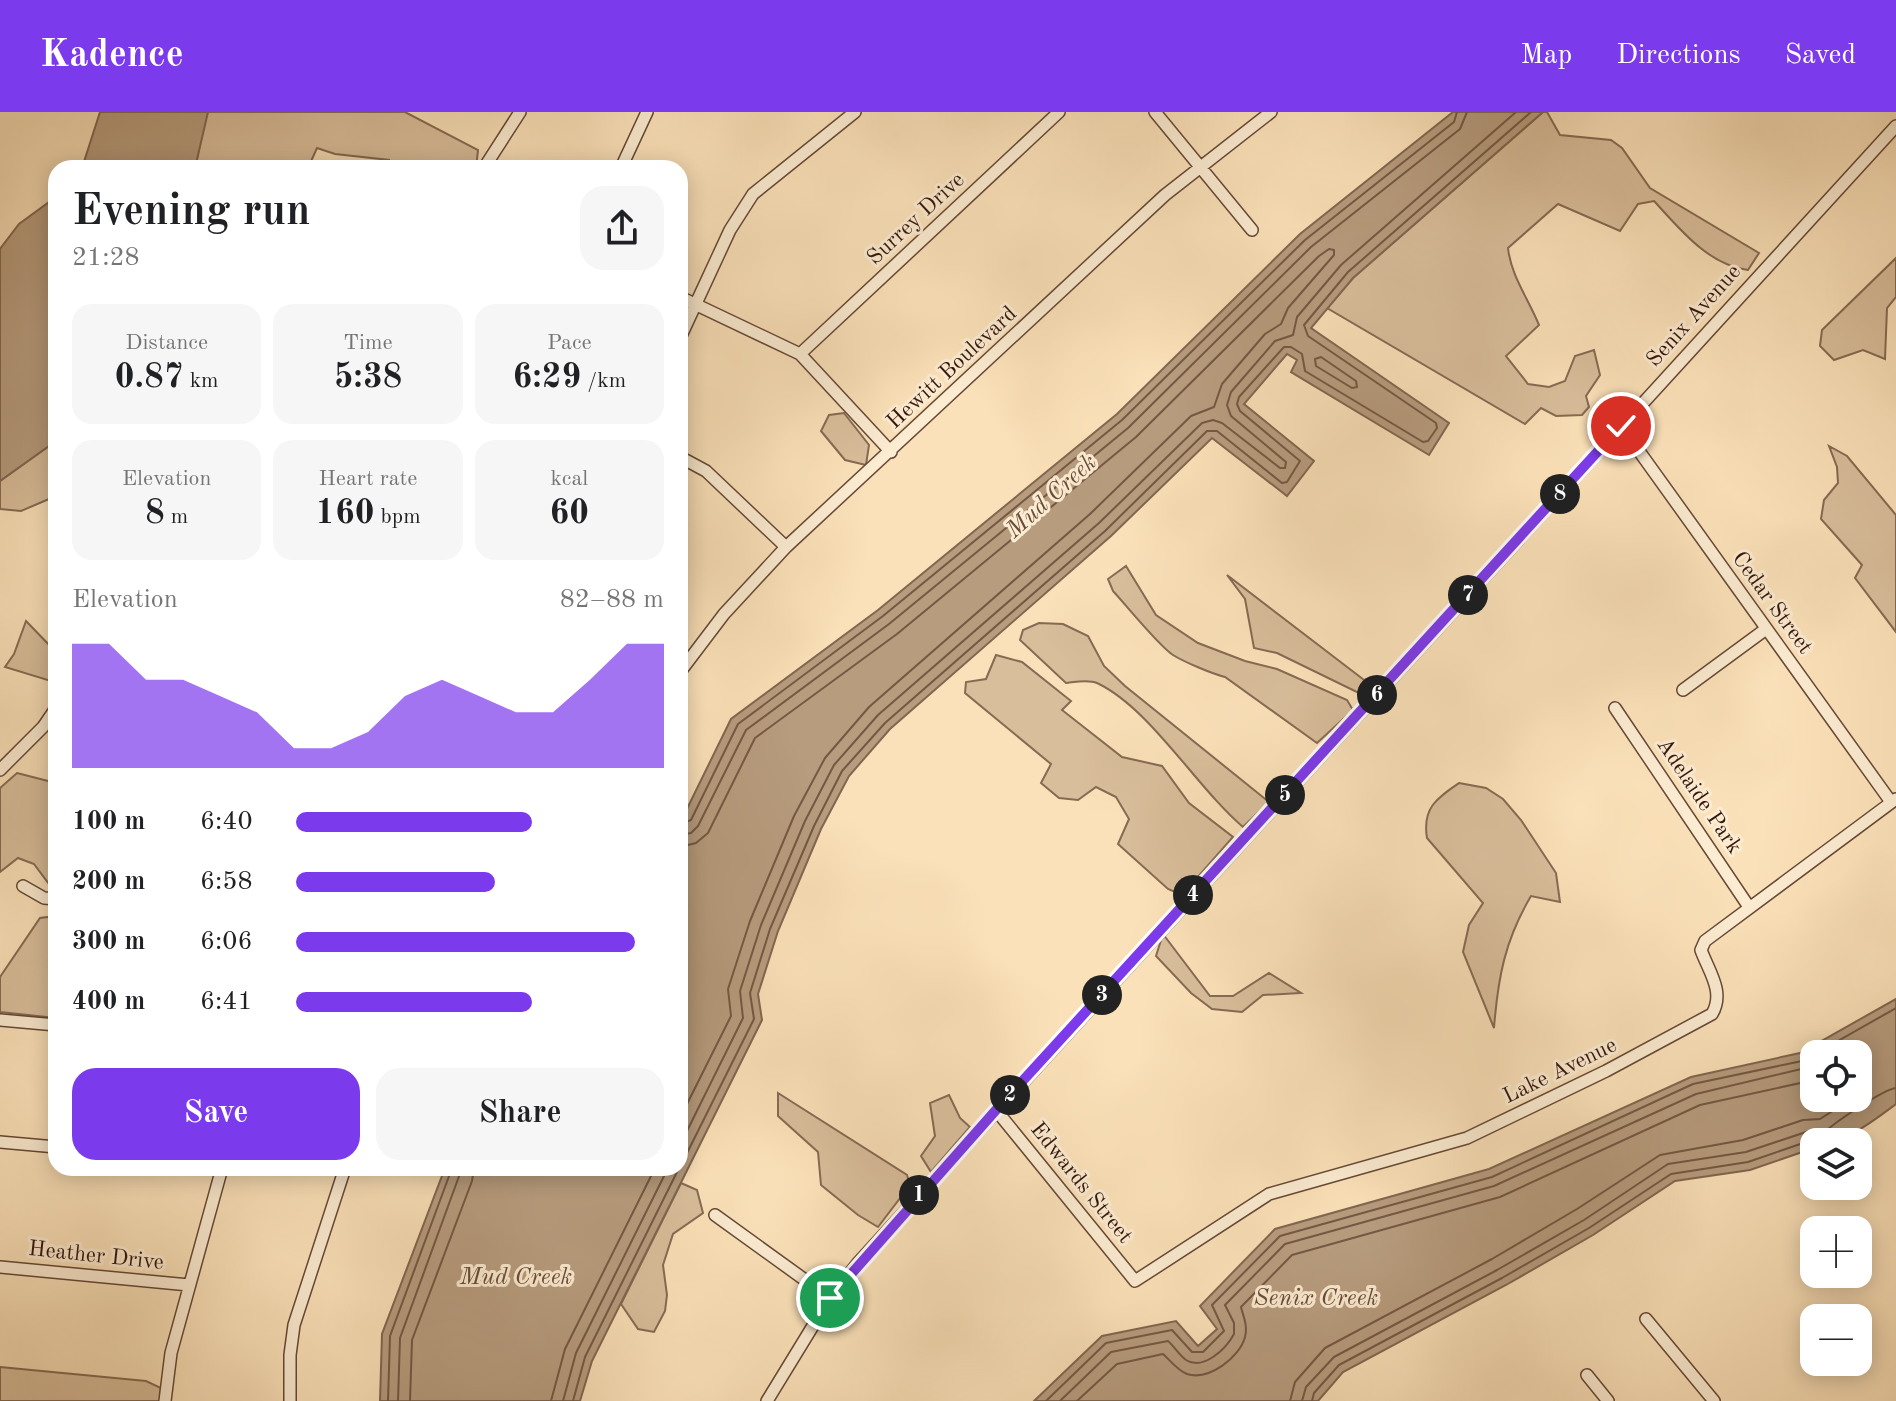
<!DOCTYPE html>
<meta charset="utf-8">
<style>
:root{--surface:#fff;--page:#f6f6f6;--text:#202124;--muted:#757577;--accent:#7c3aed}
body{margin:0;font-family:"Old Standard TT",serif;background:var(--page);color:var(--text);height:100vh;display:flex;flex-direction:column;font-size:30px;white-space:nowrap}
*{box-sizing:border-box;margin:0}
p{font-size:26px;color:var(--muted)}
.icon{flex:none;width:44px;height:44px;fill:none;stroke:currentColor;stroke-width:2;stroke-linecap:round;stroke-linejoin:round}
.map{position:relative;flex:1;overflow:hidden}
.panel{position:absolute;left:48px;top:48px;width:640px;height:1016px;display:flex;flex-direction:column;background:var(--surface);border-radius:24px;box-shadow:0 4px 20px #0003}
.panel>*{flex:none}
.tools{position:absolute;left:1800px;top:928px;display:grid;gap:16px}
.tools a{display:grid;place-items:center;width:72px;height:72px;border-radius:16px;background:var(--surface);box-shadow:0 4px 20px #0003;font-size:40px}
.pin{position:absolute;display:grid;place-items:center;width:68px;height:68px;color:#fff;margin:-34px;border:4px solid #fff;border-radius:50%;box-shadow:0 2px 8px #0007}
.km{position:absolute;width:40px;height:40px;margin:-20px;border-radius:50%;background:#222;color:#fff;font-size:22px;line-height:40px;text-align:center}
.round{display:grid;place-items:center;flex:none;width:84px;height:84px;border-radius:24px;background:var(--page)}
.summary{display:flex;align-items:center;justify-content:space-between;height:136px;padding:0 24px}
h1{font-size:44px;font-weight:600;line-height:60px}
.metrics{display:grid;grid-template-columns:repeat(3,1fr);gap:12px;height:136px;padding:8px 24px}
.metrics div{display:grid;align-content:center;border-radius:20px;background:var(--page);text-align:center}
.metrics b{font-size:34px;font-weight:600}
.metrics small{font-size:22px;font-weight:400}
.metrics p{font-size:22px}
.chart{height:224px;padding:16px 24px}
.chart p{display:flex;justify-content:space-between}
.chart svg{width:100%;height:144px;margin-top:8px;fill:var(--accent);opacity:.7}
.cta{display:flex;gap:16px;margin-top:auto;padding:16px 24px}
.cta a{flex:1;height:92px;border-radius:24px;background:var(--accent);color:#fff;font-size:32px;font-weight:600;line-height:92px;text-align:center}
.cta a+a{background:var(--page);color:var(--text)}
ul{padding:0 24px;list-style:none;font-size:26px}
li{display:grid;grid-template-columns:128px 96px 1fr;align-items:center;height:60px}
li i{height:20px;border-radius:10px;background:var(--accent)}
header{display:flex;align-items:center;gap:48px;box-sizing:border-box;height:112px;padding:0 40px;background:var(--accent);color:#fff}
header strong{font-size:38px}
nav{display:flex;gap:44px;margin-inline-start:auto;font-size:28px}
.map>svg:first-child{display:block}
.green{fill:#d9be9b;stroke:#866a53;stroke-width:2}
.water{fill:#b79c7e;stroke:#826650;stroke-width:2;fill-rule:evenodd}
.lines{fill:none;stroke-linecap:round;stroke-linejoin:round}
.shore{stroke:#755844;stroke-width:2}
.minor-casing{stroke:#654836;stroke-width:14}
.minor{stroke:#fcecd2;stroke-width:11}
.route-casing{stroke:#fff;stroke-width:16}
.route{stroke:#7c3aed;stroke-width:10}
.labels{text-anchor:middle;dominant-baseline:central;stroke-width:6;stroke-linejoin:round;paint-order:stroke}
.street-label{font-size:22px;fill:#33150b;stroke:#fcecd2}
.water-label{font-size:24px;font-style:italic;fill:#684b39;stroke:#fcecd2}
</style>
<header>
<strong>Kadence</strong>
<nav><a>Map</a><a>Directions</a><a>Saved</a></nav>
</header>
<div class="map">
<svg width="1896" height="1289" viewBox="0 0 1896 1289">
<rect width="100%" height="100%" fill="#fbe1b9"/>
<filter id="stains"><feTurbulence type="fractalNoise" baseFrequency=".0025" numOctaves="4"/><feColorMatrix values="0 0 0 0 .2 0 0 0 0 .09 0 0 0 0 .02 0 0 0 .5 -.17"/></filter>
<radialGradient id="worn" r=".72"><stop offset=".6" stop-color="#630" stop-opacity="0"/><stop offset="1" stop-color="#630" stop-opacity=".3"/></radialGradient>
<!-- green -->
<path class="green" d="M207 0H405L478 38 476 56H388L389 48 335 42 317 36 308 56H195Z
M1543 0H1547L1560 23 1611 28 1622 36 1650 76 1759 141 1748 158C1708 153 1680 117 1654 89L1638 92 1620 119 1558 92 1508 136C1511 164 1528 186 1539 213L1506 244 1528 272 1549 275 1565 269 1575 244 1594 238 1600 263 1586 284 1589 295 1582 303 1556 304 1541 296 1525 312 1327 196 1353 166Z
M1896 146V185L1887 196 1885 247 1863 238 1834 248 1820 234 1822 218Z
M844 301 869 333 866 353 845 348 821 319 829 303Z
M56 329V384L21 399 0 397V369Z
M1829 334 1847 344 1896 403V520L1855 466 1862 453 1821 407 1824 388 1838 371 1837 355Z
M1126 454 1156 503 1198 531 1245 549 1277 557 1347 588 1353 598 1317 631 1225 565C1213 562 1184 550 1173 543 1159 534 1126 493 1113 479L1108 467Z
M1227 463 1372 574 1363 583 1277 541 1254 536 1245 487Z
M26 509 53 537 54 570 5 555 14 542Z
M1039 511 1063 512 1088 524 1104 554 1125 574 1269 690 1243 715C1197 676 1150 596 1097 571 1088 567 1075 570 1066 571L1020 528 1023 518Z
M996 543 1022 550 1071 589 1062 598 1122 645 1162 654 1189 691 1233 725 1182 783 1168 777 1118 732 1129 707 1116 685 1096 675 1078 688 1059 686 1041 671 1051 652 965 581 966 570 986 567Z
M17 661 56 671V773L49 772 34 752 18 746 0 760V676Z
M1459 671 1486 676 1503 687 1521 708 1556 761 1560 790 1531 784C1505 828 1498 865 1494 916L1463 840 1469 813 1483 791 1427 726C1422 696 1437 686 1459 671Z
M56 804V906L0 900V865L40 806Z
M1163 822 1210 884H1233L1269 861 1301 881 1263 883 1242 900 1212 897 1191 881 1156 844Z
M778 981 907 1063 910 1073 878 1115 858 1103 821 1073 818 1040 778 1004Z
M949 983 960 1006 970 1015 931 1060 921 1044 935 1024 930 991Z
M681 1071 697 1078 703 1101 673 1122 663 1153 667 1183 665 1199 654 1220 638 1217 621 1192Z
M0 1255 146 1269 161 1276 160 1289H0Z"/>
<!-- water -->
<path class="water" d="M100 0H208L195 56H82Z
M1453 0H1543L1353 166 1311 216 1449 311 1429 343 1291 260 1297 248 1287 242 1244 292 1314 349 1287 384 1212 326 1111 424 890 617 849 664 821 717 778 819 758 882 762 908 592 1249 580 1289H380L382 1222 445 1056H680V711L731 607 878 498 1117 302 1300 122Z
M56 85V329L0 369V137L19 112Z
M1896 887V992C1869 1012 1848 1030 1814 1030V1036L1750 1058 1675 1069 1593 1123 1506 1173 1343 1260 1318 1289H1034L1102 1224 1176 1209 1198 1234 1217 1217 1200 1194 1275 1117 1489 1057 1691 965 1800 941ZM1858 942V986H1814V942Z"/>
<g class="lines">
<!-- shore -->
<path class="shore" d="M1321 245 1356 269 1357 275 1352 276 1316 254 1315 247Z
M680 712 691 708 738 612 883 504 1122 308 1305 128 1454 10 1457 0
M680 723 691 721 698 714 746 618 889 512 1128 316 1311 135 1460 17 1467 0
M680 735 696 731 708 721 755 626 897 522 1136 325 1319 144 1329 137 1334 138V143L1288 196 1281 212 1265 222 1222 272 1214 295 1191 304 1090 402 869 595 825 646 794 704 750 809 728 877 731 904 680 1006
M1815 942 1896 896
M680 1033 743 906 740 879 761 813 805 709 834 653 878 603 1099 411 1202 311 1213 308 1222 311 1280 356H1285L1286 350 1231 304 1227 293 1231 280 1275 229 1293 223 1297 205 1341 153 1516 0
M680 1055 754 907 750 881 770 817 814 714 842 659 885 611 1105 419 1207 319H1217L1282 371 1287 370 1300 349 1240 299 1237 292 1239 285 1284 235H1291L1302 242 1305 259 1423 330 1428 329 1437 316 1436 311 1308 224 1304 213 1348 160 1531 0
M388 1289 390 1224 452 1056
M398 1289 400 1226 462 1056
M410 1289 412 1228 472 1069 474 1056
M551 1289 565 1237 655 1056
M563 1289 576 1241 668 1056
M573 1289 585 1245 679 1056
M1046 1289 1106 1231 1172 1218 1192 1240H1203L1224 1219 1212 1193 1280 1124 1492 1065 1693 972 1802 949 1814 942
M1060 1289 1111 1240 1168 1229C1174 1234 1179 1243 1186 1248 1203 1259 1226 1237 1234 1222V1211L1225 1193 1285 1132 1494 1074 1696 982 1814 954
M1077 1289 1117 1252 1163 1242C1171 1249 1177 1258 1187 1262 1209 1269 1240 1245 1245 1225 1248 1213 1243 1204 1241 1195L1292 1143 1500 1085 1700 993 1814 968
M1290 1289 1295 1270 1325 1236 1492 1147 1577 1097 1660 1043 1743 1028 1803 1008 1820 1007 1853 986
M1302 1289 1306 1275 1334 1245 1497 1158 1584 1108 1668 1052 1746 1040 1809 1019 1824 1021C1832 1012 1884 977 1896 976
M1312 1289 1314 1281 1339 1253 1502 1166 1589 1116 1671 1062 1748 1050 1809 1029 1816 1030"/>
<defs>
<path id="minor" d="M1155 0 1252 118
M484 56 520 0
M621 56 647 0
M680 185 800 242 891 340
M680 226 730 118 753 82 855 0
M800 242 1059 0
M1621 314 1891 690
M680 345 706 359 786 435
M680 560 724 502 786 435 1165 83 1271 0
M1683 578 1766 517
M1615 596 1749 795
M0 658 43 615 56 596
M23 774 44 786 56 787
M0 908 56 913
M996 998 1135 1169 1269 1082 1467 1026 1606 959 1712 902C1725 880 1709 860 1701 838L1705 829 1896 687
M0 1030 56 1035
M715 1103 830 1186
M0 1155 189 1173
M1646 1207 1714 1289
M1587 1263 1608 1289
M165 1289 171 1241 222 1056
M290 1289V1243L294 1213 345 1056
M767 1289 830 1186 857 1152 1896 14"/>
</defs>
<!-- minor casing -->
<use href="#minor" class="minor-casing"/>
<!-- minor -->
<use href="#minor" class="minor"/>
</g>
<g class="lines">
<defs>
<path id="route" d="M830 1186 996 998 1621 314"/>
</defs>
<!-- route casing -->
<use href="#route" class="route-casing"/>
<!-- route -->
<use href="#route" class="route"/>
</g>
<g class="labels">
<!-- street labels -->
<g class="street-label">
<text transform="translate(916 107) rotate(-43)">Surrey Drive</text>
<text transform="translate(1694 204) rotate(-48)">Senix Avenue</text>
<text transform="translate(952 256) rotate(-43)">Hewitt Boulevard</text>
<text transform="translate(1772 491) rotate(54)">Cedar Street</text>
<text transform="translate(1699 684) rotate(56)">Adelaide Park</text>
<text transform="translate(1560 959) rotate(-26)">Lake Avenue</text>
<text transform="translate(1081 1071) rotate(51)">Edwards Street</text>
<text transform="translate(96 1144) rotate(6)">Heather Drive</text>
</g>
<!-- water labels -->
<g class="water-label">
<text transform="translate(1052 385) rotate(-42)">Mud Creek</text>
<text x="516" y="1166">Mud Creek</text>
<text x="1316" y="1187">Senix Creek</text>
</g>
</g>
<rect width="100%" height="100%" filter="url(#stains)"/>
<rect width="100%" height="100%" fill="url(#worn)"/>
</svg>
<div class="tools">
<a><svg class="icon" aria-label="locate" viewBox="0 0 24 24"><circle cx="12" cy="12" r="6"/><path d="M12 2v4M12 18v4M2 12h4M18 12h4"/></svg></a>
<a><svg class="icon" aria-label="layers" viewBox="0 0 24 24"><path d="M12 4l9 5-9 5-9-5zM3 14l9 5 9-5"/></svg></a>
<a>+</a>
<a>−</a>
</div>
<div class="pin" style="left:830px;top:1186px;background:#1e9e55"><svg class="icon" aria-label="arrive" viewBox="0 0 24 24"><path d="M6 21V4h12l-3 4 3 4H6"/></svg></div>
<div class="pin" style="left:1621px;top:314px;background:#d93025"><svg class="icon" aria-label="check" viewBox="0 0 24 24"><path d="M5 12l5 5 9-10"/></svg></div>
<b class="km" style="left:919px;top:1083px">1</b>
<b class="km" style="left:1010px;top:983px">2</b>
<b class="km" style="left:1102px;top:883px">3</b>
<b class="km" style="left:1193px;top:783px">4</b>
<b class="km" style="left:1285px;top:683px">5</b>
<b class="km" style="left:1377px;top:583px">6</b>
<b class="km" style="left:1468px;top:483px">7</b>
<b class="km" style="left:1560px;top:382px">8</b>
<section class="panel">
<div class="summary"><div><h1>Evening run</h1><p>21:28</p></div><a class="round"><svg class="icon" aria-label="share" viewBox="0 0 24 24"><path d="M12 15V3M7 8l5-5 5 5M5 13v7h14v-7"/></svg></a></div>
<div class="metrics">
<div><p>Distance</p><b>0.87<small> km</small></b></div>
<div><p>Time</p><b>5:38</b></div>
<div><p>Pace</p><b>6:29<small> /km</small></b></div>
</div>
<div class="metrics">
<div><p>Elevation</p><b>8<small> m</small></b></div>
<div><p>Heart rate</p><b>160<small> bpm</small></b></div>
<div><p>kcal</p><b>60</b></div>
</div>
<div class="chart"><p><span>Elevation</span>82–88 m</p>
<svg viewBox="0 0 160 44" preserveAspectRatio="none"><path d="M0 44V6L10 6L20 17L30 17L40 22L50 27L60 38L70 38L80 33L90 22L100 17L110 22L120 27L130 27L140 17L150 6L160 6V44z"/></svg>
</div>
<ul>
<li><b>100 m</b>6:40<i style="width:64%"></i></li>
<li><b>200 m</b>6:58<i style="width:54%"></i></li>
<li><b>300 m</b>6:06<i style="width:92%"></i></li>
<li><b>400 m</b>6:41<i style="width:64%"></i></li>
</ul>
<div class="cta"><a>Save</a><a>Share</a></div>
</section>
</div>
